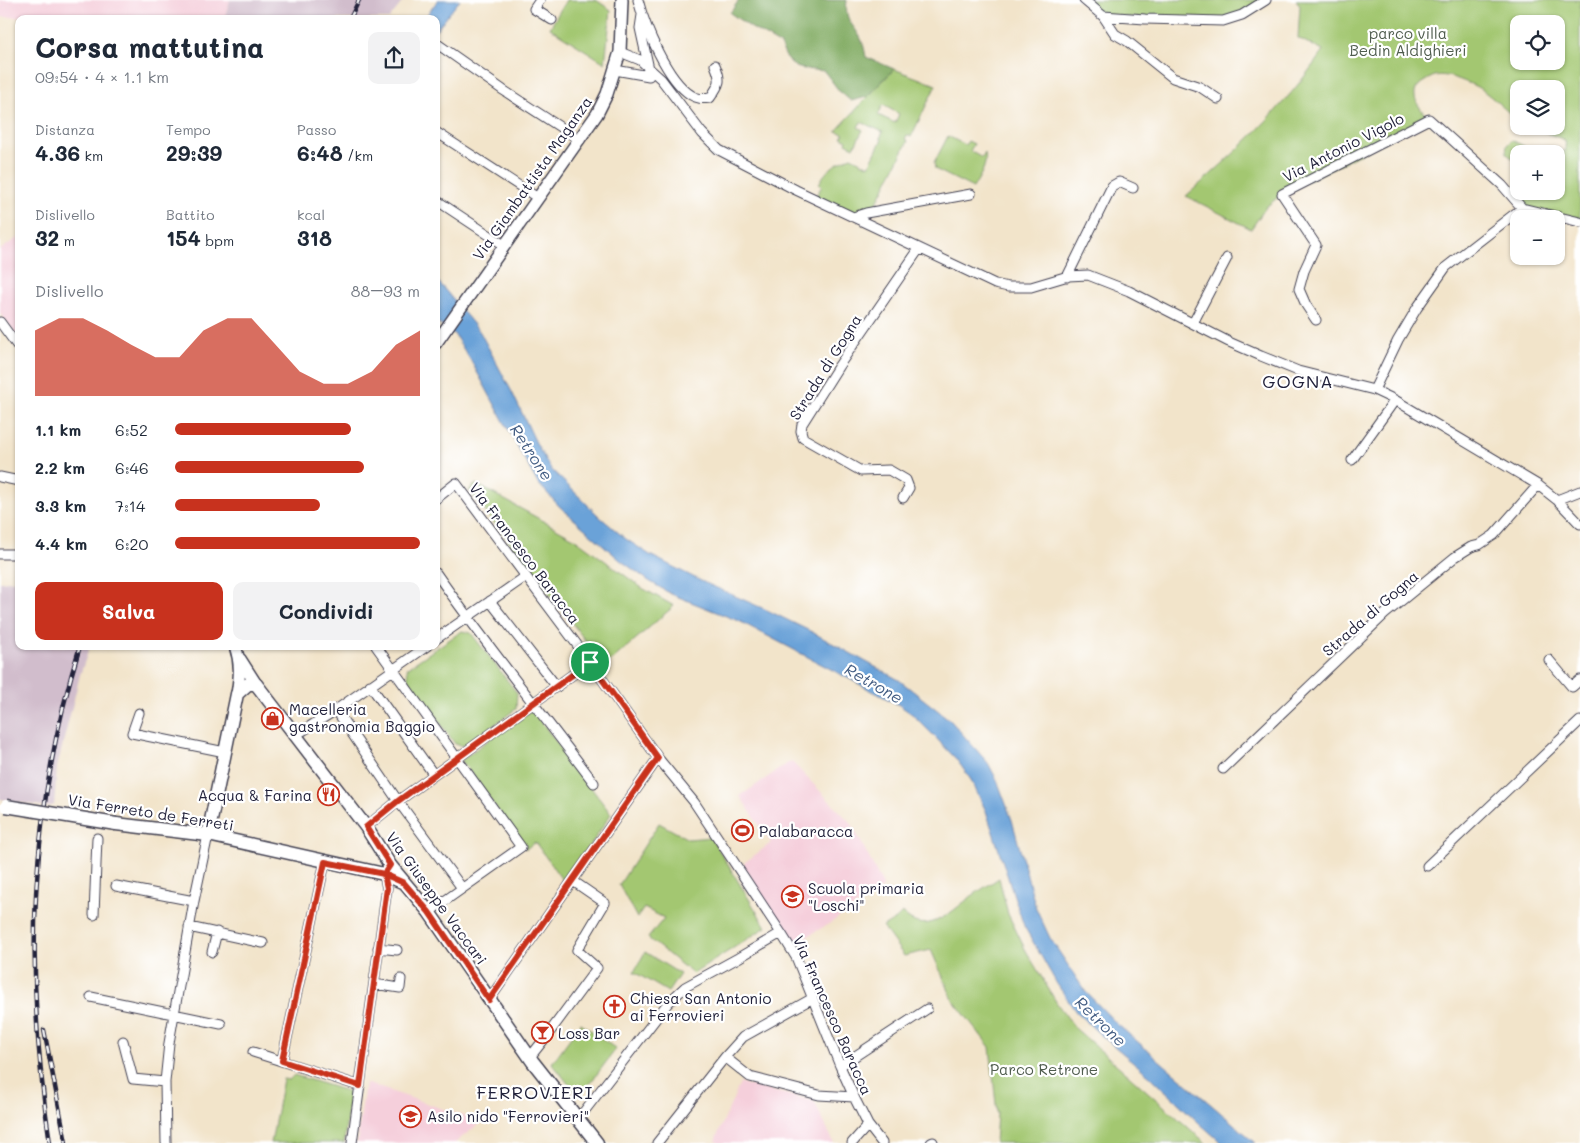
<!DOCTYPE html>
<html lang="it">
<meta charset="utf-8">
<style>
:root{--surface:#fff;--page:#f2f2f3;--text:#1f2937;--muted:#747a83;--accent:#c8321e}
body{margin:0;font-family:Mali,sans-serif;background:var(--page);color:var(--text);height:100vh;display:flex;flex-direction:column;font-size:19px;white-space:nowrap}
*{box-sizing:border-box;margin:0}
p{font-size:16px;color:var(--muted)}
.icon{flex:none;width:28px;height:28px;fill:none;stroke:currentColor;stroke-width:2;stroke-linecap:round;stroke-linejoin:round}
.map{position:relative;flex:1;overflow:hidden}
.panel{position:absolute;left:15px;top:15px;width:425px;height:635px;display:flex;flex-direction:column;background:var(--surface);border-radius:10px;box-shadow:0 1px 4px #0004}
.panel>*{flex:none}
.buttons{position:absolute;left:1510px;top:15px;display:grid;gap:10px}
.buttons a{display:grid;place-items:center;width:55px;height:55px;border-radius:10px;background:var(--surface);box-shadow:0 1px 4px #0004;font-size:25px}
.pin{position:absolute;display:grid;place-items:center;width:42px;height:42px;color:#fff;margin:-21px;border:2px solid #fff;border-radius:50%;box-shadow:0 1px 5px #0007}
.round{display:grid;place-items:center;flex:none;width:52px;height:52px;border-radius:10px;background:var(--page)}
.summary{display:flex;align-items:center;justify-content:space-between;height:85px;padding:0 20px}
h1{font-size:28px;font-weight:700;line-height:38px}
.stats{display:grid;grid-template-columns:repeat(3,1fr);gap:8px;height:85px;padding:5px 20px}
.stats div{display:grid;align-content:center}
.stats b{font-size:21px;font-weight:700}
.stats small{font-size:14px;font-weight:400}
.stats p{font-size:14px}
.chart{height:140px;padding:10px 20px}
.chart p{display:flex;justify-content:space-between}
.chart svg{width:100%;height:90px;margin-top:5px;fill:var(--accent);opacity:.7}
.action{display:flex;gap:10px;margin-top:auto;padding:10px 20px}
.action a{flex:1;height:58px;border-radius:10px;background:var(--accent);color:#fff;font-size:20px;font-weight:700;line-height:58px;text-align:center}
.action a+a{background:var(--page);color:var(--text)}
ul{padding:0 20px;list-style:none;font-size:16px}
li{display:grid;grid-template-columns:80px 60px 1fr;align-items:center;height:38px}
li i{height:12px;border-radius:6px;background:var(--accent)}
.map>svg:first-child{display:block}
.built{fill:#f5cfdb}
.industrial{fill:#d1bdcc}
.green{fill:#a3c771;stroke:#627456;fill-rule:evenodd}
.forest{fill:#82ac63;stroke:#52674f}
.water{fill:#6aa2d8;stroke:#46628a}
.lines{fill:none;stroke-linecap:round;stroke-linejoin:round}
.minor-casing{stroke:#413f50;stroke-width:11}
.tertiary-casing{stroke:#413f50;stroke-width:14}
.secondary-casing{stroke:#413f50;stroke-width:15}
.minor{stroke:#fff;stroke-width:9}
.tertiary{stroke:#fff;stroke-width:11}
.secondary{stroke:#fff;stroke-width:12}
.rail-casing{stroke:#22223b;stroke-width:4.5}
.rail{stroke:#fff;stroke-width:2.5;stroke-dasharray:8;stroke-linecap:butt}
.secondary-bridge-casing{stroke:#413f50;stroke-width:15;stroke-linecap:butt}
.secondary-bridge{stroke:#fff;stroke-width:12}
.route-casing{stroke:#fff;stroke-width:10}
.route{stroke:#c8321e;stroke-width:6}
.labels{text-anchor:middle;dominant-baseline:central;stroke-width:4.5;stroke-linejoin:round;paint-order:stroke}
.park-label{font-size:15px;fill:#4f5c4e;stroke:#fff}
.street-label{font-size:15px;fill:#22223b;stroke:#fff}
.poi-label{font-size:15px;fill:#22223b;stroke:#fff;text-anchor:start}
.water-label{font-size:16px;font-style:italic;fill:#425c82;stroke:#fff}
.quarter-label{font-size:18px;letter-spacing:1px;fill:#22223b;stroke:#fff}
</style>
<div class="map">
<svg width="1580" height="1143" viewBox="0 0 1580 1143">
<rect width="100%" height="100%" fill="#fff"/>
<filter id="ink" filterUnits="userSpaceOnUse"><feTurbulence type="fractalNoise" baseFrequency=".02" numOctaves="2"/><feDisplacementMap in="SourceGraphic" scale="10" xChannelSelector="R" yChannelSelector="G"/><feConvolveMatrix kernelMatrix="1 2 1 2 8 2 1 2 1" color-interpolation-filters="sRGB"/></filter>
<filter id="wash" filterUnits="userSpaceOnUse"><feTurbulence type="fractalNoise" baseFrequency=".0096" numOctaves="4" result="noise"/><feDisplacementMap in="SourceGraphic" scale="20" xChannelSelector="R" yChannelSelector="G"/><feGaussianBlur stdDeviation="1.12" result="paint"/><feColorMatrix in="noise" values="0 0 0 0 0 0 0 0 0 0 0 0 0 0 0 0 0 1.4 0 .05"/><feComposite in="paint" operator="in"/></filter>
<g filter="url(#wash)">
<rect width="100%" height="100%" fill="#f2e4ca"/>
<!-- built -->
<path class="built" d="M0 0H230L224 19 0 17Z
M19 237V338L0 313V250Z
M791 761 852 824 884 887 832 922 793 945 744 867V863L771 843 740 796Z
M365 1083 402 1095 481 1122 455 1143H357Z
M740 1083 814 1101 834 1143H719L715 1141Z"/>
<!-- industrial -->
<path class="industrial" d="M230 0H404L389 19H224Z
M19 580V646H90L80 675 57 767 54 805 47 807 0 799V582Z"/>
<!-- green -->
<path class="green" d="M566 0H596L611 10 605 63 550 28Z
M1084 0H1266L1223 21 1103 16Z
M1296 0H1580V222L1522 208 1516 194V188H1519V191H1556V158L1566 150 1565 140 1529 126H1556V89H1519V121C1507 112 1486 90 1473 85 1463 81 1446 73 1435 76 1432 77 1428 79 1425 81 1405 92 1419 107 1429 119L1282 194 1266 207 1251 229 1186 196C1237 152 1284 108 1323 51L1298 38 1300 5ZM1519 24H1556V61H1519Z
M894 69 936 85 911 137 907 135 905 139 908 141 872 212 853 215 815 197 822 186 819 184C825 170 837 162 851 157L869 166 882 139 880 138 883 132 861 122 858 127 863 130 854 147 846 143 847 140 841 137 844 134 836 131ZM883 105 899 114 895 123 878 115Z
M948 136 965 145 968 141 974 144 970 151 982 158 985 153C988 165 979 178 973 188L935 169 934 163Z
M1512 140 1539 154H1519V164L1506 153 1507 145Z
M476 484 574 538 642 588 674 606 605 666 469 490Z
M462 631 471 633 517 693 516 709 465 746 455 744 408 679 407 668Z
M530 710 533 711 611 814 565 884 535 842 526 849 461 760Z
M659 823 688 839 711 837 766 927 693 974 648 938 664 918 644 908 637 918 619 885Z
M999 878 1008 914 1025 949 1058 1005 1076 1029 1206 1143H995L997 1114 990 1047 953 1000 931 950 904 956 883 927 896 919 902 913C925 938 950 913 969 898 978 891 989 885 999 878Z
M645 952 680 974 668 992 634 972Z
M581 1023 616 1049 585 1090 577 1095 552 1063Z
M294 1075 350 1092 344 1143H271L283 1079 289 1080Z"/>
<!-- forest -->
<path class="forest" d="M739 0H847C844 23 854 23 862 41 864 46 865 52 866 57L894 69 867 97 851 101 840 92 824 71C799 68 790 72 781 45L750 27 730 13Z"/>
<!-- water -->
<path class="water" d="M438 0H460L436 30V19H424Z
M436 279 480 332 512 392 538 447 551 469 600 517 626 539 650 555 701 581 769 611 812 632 899 680 950 720 988 763 997 780 1012 820 1036 908 1050 938 1085 991 1117 1024 1256 1143H1222L1198 1122 1150 1076 1102 1036 1076 1012 1057 984 1024 926 986 811 971 780 957 760 935 737 912 714 899 705 741 622 671 594 649 581 620 560 559 506 537 482 471 361 454 334 436 322Z"/>
</g>
<g filter="url(#ink)">
<g class="lines">
<defs>
<path id="minor" d="M540 0 534 9 552 20
M638 0C645 27 667 80 691 95 697 99 702 99 710 98 720 84 722 81 715 65
M1084 0 1103 16 1145 19 1223 21 1242 15 1266 0
M642 15 640 28 649 69 645 75
M1103 16 1115 34 1127 41 1173 78 1200 87 1218 99
M436 43 503 90 580 140
M620 52 640 60 661 79 702 133 719 150 796 190 995 284 1008 287H1031L1068 276 1088 275 1129 291 1229 342 1261 356 1298 371 1374 390 1395 400 1538 485 1557 500 1580 524
M615 70 649 76
M436 132 538 198
M436 200 504 245
M853 217 866 213 971 194
M1067 277 1112 186 1119 182 1133 188
M1316 320 1306 305 1299 289 1304 271 1316 245 1282 194 1429 119 1502 185 1522 208 1580 222
M0 322 19 348
M1193 323 1227 258
M1374 390 1398 340 1417 308 1446 267 1522 208
M1352 460 1395 400
M0 477 19 481
M903 498 909 488 906 480 889 470 861 471 803 438 801 431 802 424 838 367 919 249
M436 499 456 483 590 662 658 758 694 802 781 933 796 957 840 1066 854 1097 868 1125 882 1143
M1557 500 1580 491
M0 554H19
M436 573C486 645 542 713 594 783
M490 601 557 687
M436 639 525 577
M376 646 521 847 429 912
M1549 660 1572 687 1580 680
M370 685 434 775
M336 710 398 801 462 888
M139 713 132 733 225 752
M296 735 336 710 427 646
M1223 769 1385 614 1455 557 1471 547 1479 545 1494 535 1538 485
M366 827 398 801 590 662
M1427 866 1580 721
M116 886 194 901
M94 915 97 838
M189 927 263 943
M378 948 397 950
M212 952 217 932
M374 984 400 988 401 979
M91 997 221 1024
M489 1000 658 758
M123 1041 133 1079 165 1082
M253 1052 360 1086
M530 1057 546 1037 597 968 577 950 605 903 573 881
M725 1057 750 1077 819 1095 854 1097
M282 1061 325 862
M840 1066 927 1009
M579 1118 668 1003 685 987 738 958 781 933
M166 1143 165 1082 169 1043 194 901 208 835
M352 1143 387 888 384 874
M657 1143 725 1057 743 1037 813 998
M852 1143 868 1125
M931 1143 933 1142"/>
<path id="tertiary" d="M436 343 597 114 607 94 620 52 622 0
M235 646C241 663 240 676 237 694
M240 659 256 684"/>
<path id="secondary" d="M116 824 208 835 384 874 402 882
M208 835 237 694 248 684H256L366 827 390 865 429 912 533 1062 597 1143"/>
</defs>
<!-- minor casing -->
<use href="#minor" class="minor-casing"/>
<!-- tertiary casing -->
<use href="#tertiary" class="tertiary-casing"/>
<!-- secondary casing -->
<use href="#secondary" class="secondary-casing"/>
<!-- minor -->
<use href="#minor" class="minor"/>
<!-- tertiary -->
<use href="#tertiary" class="tertiary"/>
<!-- secondary -->
<use href="#secondary" class="secondary"/>
<defs>
<path id="rail" d="M350 19 359 0
M44 1030 66 1143
M50 1143C24 973 29 811 80 646"/>
</defs>
<!-- rail casing -->
<use href="#rail" class="rail-casing"/>
<!-- rail -->
<use href="#rail" class="rail"/>
<defs>
<path id="secondary-bridge" d="M6 806 116 824"/>
</defs>
<!-- secondary-bridge casing -->
<use href="#secondary-bridge" class="secondary-bridge-casing"/>
<!-- secondary-bridge -->
<use href="#secondary-bridge" class="secondary-bridge"/>
</g>
</g>
<g class="lines" filter="url(#ink)">
<defs>
<path id="route" d="M590 662 398 801 366 827 390 865 384 874 387 888 360 1086 282 1061 325 862 384 874 404 883 429 912 489 1000 658 758 590 662"/>
</defs>
<!-- route casing -->
<use href="#route" class="route-casing"/>
<!-- route -->
<use href="#route" class="route"/>
</g>
<!-- icons -->
<defs>
<symbol id="shop-ring" viewBox="-11 -11 22 22"><circle r="9.5" fill="#fff" stroke="#c8321e" stroke-width="1.5"/><path d="M-5-2.5h2.3a2.7 3.5 0 0 1 5.4 0H5L5.5 6h-11ZM-1.5-2.5h3a1.5 2.3 0 0 0-3 0Z" fill="#c8321e"/></symbol>
<symbol id="restaurant-ring" viewBox="-11 -11 22 22"><circle r="9.5" fill="#fff" stroke="#c8321e" stroke-width="1.5"/><path d="M-5-6h1v4h1v-4h1v4h1v-4h1v5L-1.5 .5V6h-2V.5L-5-1ZM5-6V6H3V1.5H1.5Q1.5-4 5-6Z" fill="#c8321e"/></symbol>
<symbol id="stadium-ring" viewBox="-11 -11 22 22"><circle r="9.5" fill="#fff" stroke="#c8321e" stroke-width="1.5"/><path d="M0-5a6.5 5 0 1 0 0 10a6.5 5 0 1 0 0-10ZM-3.5-1.8h7v3.6h-7Z" fill="#c8321e"/></symbol>
<symbol id="school-ring" viewBox="-11 -11 22 22"><circle r="9.5" fill="#fff" stroke="#c8321e" stroke-width="1.5"/><path d="M0-5L7-2L0 1L-7-2ZM-4 1L0 2.5L4 1V4Q0 6-4 4Z" fill="#c8321e"/></symbol>
<symbol id="church-ring" viewBox="-11 -11 22 22"><circle r="9.5" fill="#fff" stroke="#c8321e" stroke-width="1.5"/><path d="M-1.2-6h2.4v3.5h3.3v2.4h-3.3V6h-2.4V-.1h-3.3v-2.4h3.3Z" fill="#c8321e"/></symbol>
<symbol id="bar-ring" viewBox="-11 -11 22 22"><circle r="9.5" fill="#fff" stroke="#c8321e" stroke-width="1.5"/><path d="M-6-5H6L.8 .8V4.5H3.5V6h-7V4.5H-.8V.8Z" fill="#c8321e"/></symbol>
</defs>
<g fill-rule="evenodd">
<use href="#shop-ring" x="260" y="706" width="25" height="25"/>
<use href="#restaurant-ring" x="316" y="782" width="25" height="25"/>
<use href="#stadium-ring" x="730" y="818" width="25" height="25"/>
<use href="#school-ring" x="780" y="884" width="25" height="25"/>
<use href="#church-ring" x="602" y="994" width="25" height="25"/>
<use href="#bar-ring" x="530" y="1020" width="25" height="25"/>
<use href="#school-ring" x="398" y="1104" width="25" height="25"/>
</g>
<g class="labels">
<!-- park labels -->
<g class="park-label">
<text x="1408" y="33">parco villa<tspan x="1408" dy="17">Bedin Aldighieri</tspan></text>
<text x="1044" y="1069">Parco Retrone</text>
</g>
<!-- street labels -->
<g class="street-label">
<text transform="translate(1343 147) rotate(-27)">Via Antonio Vigolo</text>
<text transform="translate(532 178) rotate(-55)">Via Giambattista Maganza</text>
<text transform="translate(825 367) rotate(-58)">Strada di Gogna</text>
<text transform="translate(525 553) rotate(53)">Via Francesco Baracca</text>
<text transform="translate(1370 613) rotate(-41)">Strada di Gogna</text>
<text transform="translate(151 812) rotate(9)">Via Ferreto de Ferreti</text>
<text transform="translate(437 898) rotate(54)">Via Giuseppe Vaccari</text>
<text transform="translate(833 1015) rotate(66)">Via Francesco Baracca</text>
</g>
<!-- poi labels -->
<g class="poi-label">
<text x="289" y="709">Macelleria<tspan x="289" dy="17">gastronomia Baggio</tspan></text>
<text x="312" y="795" text-anchor="end">Acqua &amp; Farina</text>
<text x="759" y="831">Palabaracca</text>
<text x="808" y="888">Scuola primaria<tspan x="808" dy="17">"Loschi"</tspan></text>
<text x="630" y="998">Chiesa San Antonio<tspan x="630" dy="17">ai Ferrovieri</tspan></text>
<text x="558" y="1033">Loss Bar</text>
<text x="427" y="1116">Asilo nido "Ferrovieri"</text>
</g>
<!-- water labels -->
<g class="water-label">
<text transform="translate(532 452) rotate(57)">Retrone</text>
<text transform="translate(874 683) rotate(30)">Retrone</text>
<text transform="translate(1101 1021) rotate(44)">Retrone</text>
</g>
<!-- quarter labels -->
<g class="quarter-label">
<text x="1298" y="381">GOGNA</text>
<text x="535" y="1092">FERROVIERI</text>
</g>
</g>
</svg>
<div class="buttons">
<a><svg class="icon" aria-label="locate" viewBox="0 0 24 24"><circle cx="12" cy="12" r="6"/><path d="M12 2v4M12 18v4M2 12h4M18 12h4"/></svg></a>
<a><svg class="icon" aria-label="layers" viewBox="0 0 24 24"><path d="M12 4l9 5-9 5-9-5zM3 14l9 5 9-5"/></svg></a>
<a>+</a>
<a>−</a>
</div>
<div class="pin" style="left:590px;top:662px;background:#1e9e55"><svg class="icon" aria-label="arrive" viewBox="0 0 24 24"><path d="M6 21V4h12l-3 4 3 4H6"/></svg></div>
<section class="panel">
<div class="summary"><div><h1>Corsa mattutina</h1><p>09:54 · 4 × 1.1 km</p></div><a class="round"><svg class="icon" aria-label="share" viewBox="0 0 24 24"><path d="M12 15V3M7 8l5-5 5 5M5 13v7h14v-7"/></svg></a></div>
<div class="stats">
<div><p>Distanza</p><b>4.36<small> km</small></b></div>
<div><p>Tempo</p><b>29:39</b></div>
<div><p>Passo</p><b>6:48<small> /km</small></b></div>
</div>
<div class="stats">
<div><p>Dislivello</p><b>32<small> m</small></b></div>
<div><p>Battito</p><b>154<small> bpm</small></b></div>
<div><p>kcal</p><b>318</b></div>
</div>
<div class="chart"><p><span>Dislivello</span>88–93 m</p>
<svg viewBox="0 0 160 44" preserveAspectRatio="none"><path d="M0 44V12L10 6L20 6L30 12L40 19L50 25L60 25L70 12L80 6L90 6L100 19L110 32L120 38L130 38L140 32L150 19L160 12V44z"/></svg>
</div>
<ul>
<li><b>1.1 km</b>6:52<i style="width:72%"></i></li>
<li><b>2.2 km</b>6:46<i style="width:77%"></i></li>
<li><b>3.3 km</b>7:14<i style="width:59%"></i></li>
<li><b>4.4 km</b>6:20<i style="width:100%"></i></li>
</ul>
<div class="action"><a>Salva</a><a>Condividi</a></div>
</section>
</div>
